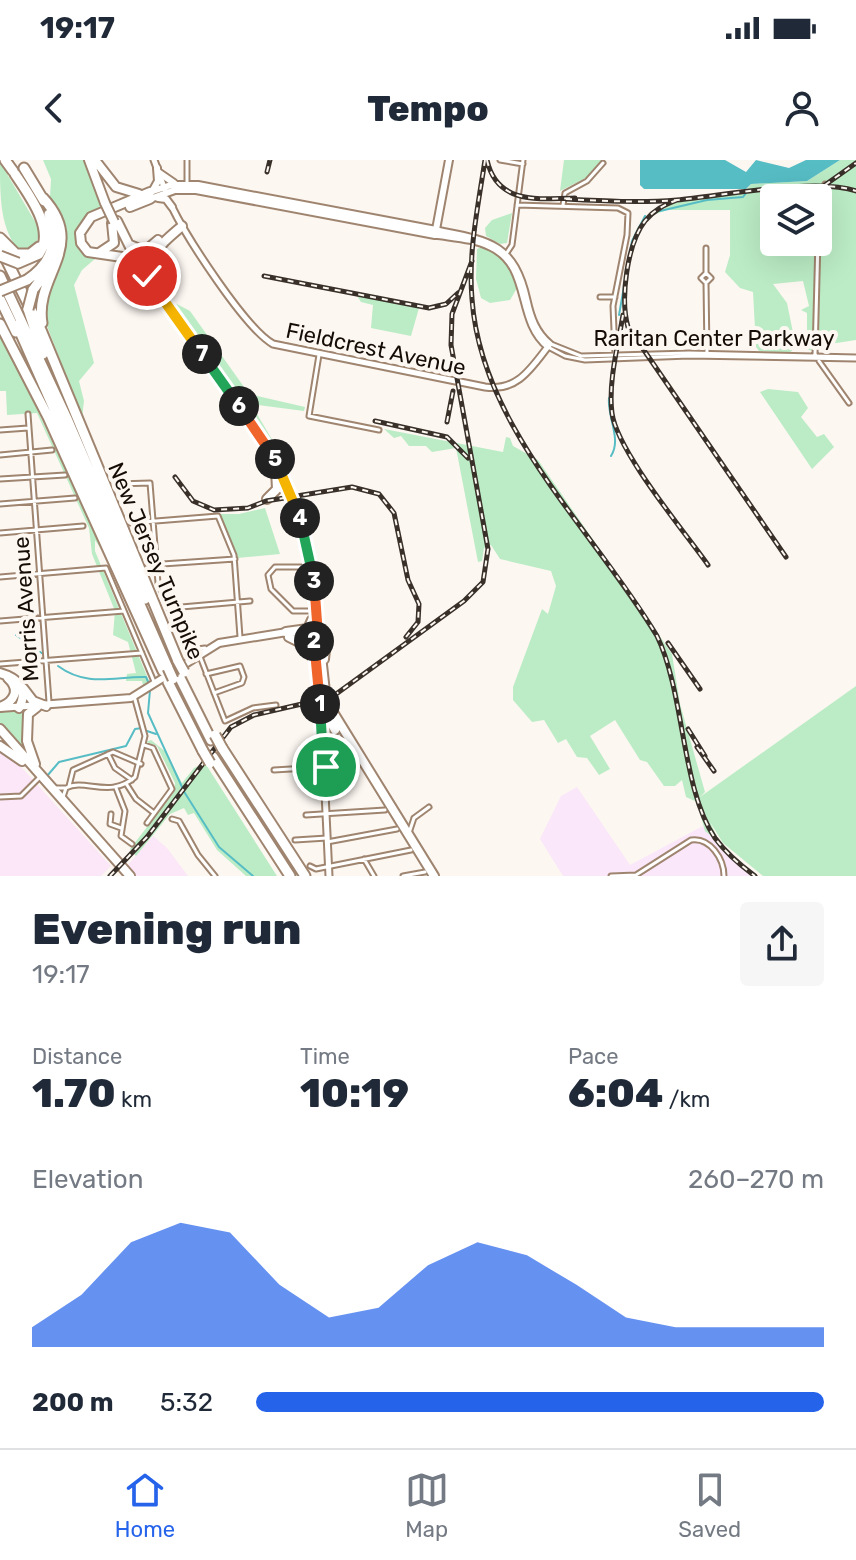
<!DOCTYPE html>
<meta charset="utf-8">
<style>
:root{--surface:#fff;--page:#f6f6f7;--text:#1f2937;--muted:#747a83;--line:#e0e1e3;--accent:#2563eb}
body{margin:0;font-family:Rubik,sans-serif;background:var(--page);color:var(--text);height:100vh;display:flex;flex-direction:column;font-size:30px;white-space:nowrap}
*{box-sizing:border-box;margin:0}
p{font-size:26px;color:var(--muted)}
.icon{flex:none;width:44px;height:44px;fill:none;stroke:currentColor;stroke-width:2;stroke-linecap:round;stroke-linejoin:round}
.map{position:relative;height:716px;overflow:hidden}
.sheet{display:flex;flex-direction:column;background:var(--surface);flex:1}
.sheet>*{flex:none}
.tools{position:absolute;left:760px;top:24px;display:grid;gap:16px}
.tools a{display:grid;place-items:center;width:72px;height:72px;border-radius:8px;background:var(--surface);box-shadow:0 8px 32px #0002;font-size:40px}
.pin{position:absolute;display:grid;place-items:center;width:68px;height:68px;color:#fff;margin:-34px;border:4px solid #fff;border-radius:50%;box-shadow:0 2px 8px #0007}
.km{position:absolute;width:40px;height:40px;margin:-20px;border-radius:50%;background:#222;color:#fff;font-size:22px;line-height:40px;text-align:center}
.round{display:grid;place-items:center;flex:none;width:84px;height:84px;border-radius:8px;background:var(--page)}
.headline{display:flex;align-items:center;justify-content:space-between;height:136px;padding:0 32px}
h1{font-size:44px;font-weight:800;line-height:60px}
.figures{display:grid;grid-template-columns:repeat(3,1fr);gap:12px;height:136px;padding:8px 32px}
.figures div{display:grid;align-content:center}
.figures b{font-size:40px;font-weight:800}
.figures small{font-size:22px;font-weight:400}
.figures p{font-size:22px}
.chart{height:224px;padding:16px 32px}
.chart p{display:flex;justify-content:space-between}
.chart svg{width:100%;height:144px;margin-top:8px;fill:var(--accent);opacity:.7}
ul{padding:0 32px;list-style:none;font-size:26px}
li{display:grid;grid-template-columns:128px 96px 1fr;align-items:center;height:60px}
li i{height:20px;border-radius:10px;background:var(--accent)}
.status{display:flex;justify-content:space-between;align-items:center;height:56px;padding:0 40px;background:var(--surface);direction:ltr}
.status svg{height:22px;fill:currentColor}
header{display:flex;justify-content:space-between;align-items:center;height:104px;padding:0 32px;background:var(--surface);font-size:36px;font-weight:800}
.menu{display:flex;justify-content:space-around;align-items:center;height:112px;border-top:2px solid var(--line);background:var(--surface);font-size:22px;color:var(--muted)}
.menu a{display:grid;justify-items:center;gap:4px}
.menu .active{color:var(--accent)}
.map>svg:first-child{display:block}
.commercial{fill:#fbe7f7}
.education{fill:#fae7f9}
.green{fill:#bbecc5;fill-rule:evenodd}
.water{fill:#57bdc5}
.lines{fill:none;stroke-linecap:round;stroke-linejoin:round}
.stream{stroke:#57bdc5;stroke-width:2}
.minor-casing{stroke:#9f856f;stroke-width:7}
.tertiary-casing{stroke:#9f856f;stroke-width:9}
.secondary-casing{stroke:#9f856f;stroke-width:10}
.primary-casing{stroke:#9f856f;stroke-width:12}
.trunk-casing{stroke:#9f856f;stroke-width:12}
.motorway-casing{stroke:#9f856f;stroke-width:13}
.minor{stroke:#fff;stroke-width:3}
.tertiary{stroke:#fff;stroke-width:5}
.secondary{stroke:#fff;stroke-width:6}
.primary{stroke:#fff;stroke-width:8}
.trunk{stroke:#fff;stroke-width:8}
.motorway{stroke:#fff;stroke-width:9}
.rail-casing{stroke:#383029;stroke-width:5}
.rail{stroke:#fdf7f2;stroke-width:2;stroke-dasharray:6;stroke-linecap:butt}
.primary-bridge-casing{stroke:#9f856f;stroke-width:12;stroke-linecap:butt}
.motorway-bridge-casing{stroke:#9f856f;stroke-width:13;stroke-linecap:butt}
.primary-bridge{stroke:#fff;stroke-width:8}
.motorway-bridge{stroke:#fff;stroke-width:9}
.split-1-casing{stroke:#fff;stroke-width:16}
.split-2-casing{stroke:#fff;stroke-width:16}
.split-3-casing{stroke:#fff;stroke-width:16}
.split-4-casing{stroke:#fff;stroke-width:16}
.split-5-casing{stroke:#fff;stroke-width:16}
.split-6-casing{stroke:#fff;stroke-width:16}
.split-7-casing{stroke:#fff;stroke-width:16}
.split-8-casing{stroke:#fff;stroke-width:16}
.split-9-casing{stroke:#fff;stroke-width:16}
.split-1{stroke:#22a559;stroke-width:10}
.split-2{stroke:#f0652b;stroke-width:10}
.split-3{stroke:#f0652b;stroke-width:10}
.split-4{stroke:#22a559;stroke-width:10}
.split-5{stroke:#f5b400;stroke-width:10}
.split-6{stroke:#f0652b;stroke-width:10}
.split-7{stroke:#22a559;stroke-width:10}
.split-8{stroke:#f5b400;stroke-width:10}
.split-9{stroke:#f5b400;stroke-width:10}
.labels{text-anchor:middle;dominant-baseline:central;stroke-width:8;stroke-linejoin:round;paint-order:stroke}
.street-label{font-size:22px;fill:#150c05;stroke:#fdf7f2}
</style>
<div class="status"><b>19:17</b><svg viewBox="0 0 49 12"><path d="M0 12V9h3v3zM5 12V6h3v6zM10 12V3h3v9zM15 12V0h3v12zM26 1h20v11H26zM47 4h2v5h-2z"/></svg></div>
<header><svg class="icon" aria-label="back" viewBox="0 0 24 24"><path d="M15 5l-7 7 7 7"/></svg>Tempo<svg class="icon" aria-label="person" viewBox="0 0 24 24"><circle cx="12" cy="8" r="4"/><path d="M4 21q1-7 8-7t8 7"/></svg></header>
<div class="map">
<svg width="856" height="716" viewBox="0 0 856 716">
<rect width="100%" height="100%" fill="#fdf7f2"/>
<!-- commercial -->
<path class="commercial" d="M5 589 111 706 101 716H0V592Z
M153 676 167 688 188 716H134L126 707Z"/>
<!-- education -->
<path class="education" d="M577 627 630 705 703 666 720 689 751 716H563L540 679 561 636Z"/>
<!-- green -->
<path class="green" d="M43 0H85L104 49 87 58 78 71 87 94 96 98 82 110 74 125 94 203 79 221 84 241 82 258 44 158 48 130 64 90 57 53 50 37 51 19Z
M564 0H602L588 17 560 31Z
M840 0H856V180L830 184 817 179 816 192 806 189 807 181 812 179 807 175V153L801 150 809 146 803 121 773 124 787 143 796 187 789 193 759 191 756 187 753 132 740 128 725 112 730 95V50H667L650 56 676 42 745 32 751 24 807 21ZM774 38H818V82H774Z
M0 2 40 70 35 88 21 93C0 70 0 39 0 2Z
M512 53 507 83 500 84 486 76 485 68 492 60Z
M482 87C501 95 512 108 517 128L510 140 490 143 481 138 476 119 477 89Z
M357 136 419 148 411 176 371 168 373 145 361 142Z
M175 143 190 151 249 234 305 247 304 251 251 244 283 298 174 148Z
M0 170 105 395 95 380V391L149 521 143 525 142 521H126L127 514 136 513 128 482 113 475 115 451 92 394 89 368 37 253 7 255 6 231H0Z
M768 229 798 232 808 248 801 257 817 277 824 274 834 287 812 309 760 232Z
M384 269 503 292 506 277 510 278 513 286 538 300 672 494 680 544 705 632 700 637 856 526V716H763L723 683 710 662 720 683 705 671 697 642 686 637 682 620 675 626H664L647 602 640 600 615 560 590 576 610 609 599 615 587 598 577 597 566 579 558 583 544 560 532 562 513 540V527L542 449 548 454 556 426 551 411 500 399 491 385 484 388 482 401 478 402 456 288 432 292 426 286H409L401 276 394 278Z
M265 348 280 394 237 398 220 354H239Z
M29 550 31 600 0 564V551Z
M151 580 166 592 182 623 194 608 205 603 277 716H246L217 690 194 653 188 655 184 648 170 654 136 696 130 689 174 632 175 623 157 586 146 582Z"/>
<!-- water -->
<path class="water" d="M640 0H725L746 12 756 0 789 8 806 0H840L807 21 751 24 746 29H644L640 25Z"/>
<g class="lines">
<!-- stream -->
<path class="stream" d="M660 51 707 40 743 37 747 32
M619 155 632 81 645 56
M609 238C607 257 622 279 611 296
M16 475 43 494
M58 506C88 528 115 516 146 517L149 524
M150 530 148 553 182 627
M147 571 156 574
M47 616 59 602 126 586 135 569 142 568
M183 630 219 687 253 716"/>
<defs>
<path id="minor" d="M500 0 523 4
M187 26V0
M517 45 618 48 628 53 627 75 613 146 615 194
M563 45 565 33 587 21 603 3
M706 88V113L701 118 706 123 707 193
M506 94 512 85 523 0
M706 113 711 118 706 123
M600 137H615
M551 184 581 196 689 193 856 197
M548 187 565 196 585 200 689 196 856 199
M319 195 309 256 379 270
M815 195 819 40 825 24
M819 201 849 243
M28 254 49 542
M0 270 28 268
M0 295 52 290
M0 319 65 315
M118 324 150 323 158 423 191 499
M0 344 75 338
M131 363 218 356 234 395 240 477
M0 373 83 366
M148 405 235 399
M308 407H275L268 415 271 429 293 451H311
M0 417 106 408 155 524
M170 448 250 441
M0 461 124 451
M189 490 205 488
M199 494 225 561 253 548 276 545
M0 504 142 493
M206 514 240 506 244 517 242 523 214 533
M144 585 153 588 172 629 147 663
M108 594 115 608 132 620
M274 610 357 605
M127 625 136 639 154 653
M69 626 73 610 113 592 141 604
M55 628H66L63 637
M66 628C85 618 110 639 135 617L145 576 134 536
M116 628 125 651 121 676 132 684
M0 637 21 636 39 618
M111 654 110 664 121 668
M306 655 385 650
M414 658 429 647
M172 659 179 661 198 695 215 716
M409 673 414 658
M295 680 327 678
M327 682 397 669
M364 699 374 716
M310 706 316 709 411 690
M403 716 425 712
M611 716 636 715 691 680C710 677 724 699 724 716"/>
<path id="tertiary" d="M154 0 165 30
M172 47C187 78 245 168 273 184L485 227C518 232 532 207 550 184 536 172 531 158 527 140 514 82 488 80 436 70
M435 75C453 78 474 79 490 87 532 106 515 161 548 187
M321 549 329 716"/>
<path id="secondary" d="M158 12 174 23
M153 30 158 21 157 8
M150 32 171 25H198L436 70
M158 38 166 39 172 47
M150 39 175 30H196L435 75 449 0
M298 473 318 475
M0 548 131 538 219 483 287 472"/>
<path id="primary" d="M89 0 105 43
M95 0 116 27 139 34
M130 47 150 39
M117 61 140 107 277 302 296 347 310 396 326 541 434 716
M130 85 145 91 158 80
M99 93 114 83 112 63
M138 110 122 97 88 92 81 83 80 73 91 57 150 32
M158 128C146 94 159 86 182 66
M267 339 277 329 276 310
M319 467 326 480 324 499
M286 472 308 469 312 460
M289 477 307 486 315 502
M316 520 320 543 335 570"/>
<path id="trunk" d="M0 513C18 518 29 529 19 548
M23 528 33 541 46 546
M0 547C14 542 21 530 8 518
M0 569 130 716
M0 586 22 601
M35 604 27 581 28 554 37 547"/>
<path id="motorway" d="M5 0 13 11
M24 8 44 41
M15 14C29 35 56 70 39 94L18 103
M0 78 16 94H30L39 87
M0 87 41 170 178 501
M0 116 68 261 145 439
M27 120C52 103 58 83 49 54
M33 130 51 105
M0 139 16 172
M28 149 43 194
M42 163C34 115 88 87 43 38
M0 164 48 257 163 511
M17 165 168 508
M179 516 211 580
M168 522 203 591
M222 588 305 716
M213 597 290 716"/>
</defs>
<!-- minor casing -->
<use href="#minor" class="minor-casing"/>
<!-- tertiary casing -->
<use href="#tertiary" class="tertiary-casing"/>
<!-- secondary casing -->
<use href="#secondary" class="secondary-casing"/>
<!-- primary casing -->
<use href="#primary" class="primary-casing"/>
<!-- trunk casing -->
<use href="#trunk" class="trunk-casing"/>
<!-- motorway casing -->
<use href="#motorway" class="motorway-casing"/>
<!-- minor -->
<use href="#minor" class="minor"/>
<!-- tertiary -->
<use href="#tertiary" class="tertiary"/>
<!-- secondary -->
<use href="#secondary" class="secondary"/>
<!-- primary -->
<use href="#primary" class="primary"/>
<!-- trunk -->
<use href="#trunk" class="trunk"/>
<!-- motorway -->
<use href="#motorway" class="motorway"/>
<defs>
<path id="rail" d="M485 0C478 46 468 93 472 139 481 268 593 369 657 476 685 534 681 628 715 678 726 693 740 705 755 716
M487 0C497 45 539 39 575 38
M267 12 270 0
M825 25 856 3
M566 39C603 41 640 43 677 40 722 36 816 17 856 31
M677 40C664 45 654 50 645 61 627 84 620 139 628 167L786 397
M264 116 429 148 446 144 458 133
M623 155C618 185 608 223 612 253 617 291 684 371 708 405
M375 261 447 277 468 298
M447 262 453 231
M175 317 193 341 214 350 248 348 266 341 352 327 379 334 394 353 408 420 419 444 418 462 406 477
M668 483 700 529
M688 569 705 596
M697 587 714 611
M110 716 147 677 231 567 254 555 332 537 464 441 483 422 488 389 451 185 452 154 472 101"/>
</defs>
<!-- rail casing -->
<use href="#rail" class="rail-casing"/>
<!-- rail -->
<use href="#rail" class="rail"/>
<defs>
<path id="primary-bridge" d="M105 43 114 62"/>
<path id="motorway-bridge" d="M0 96 18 103
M0 131 27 120
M28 149 33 130
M178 501 184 512
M168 508 173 519
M215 575 222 588
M203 591 210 603"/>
</defs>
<!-- primary-bridge casing -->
<use href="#primary-bridge" class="primary-bridge-casing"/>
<!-- motorway-bridge casing -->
<use href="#motorway-bridge" class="motorway-bridge-casing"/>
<!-- primary-bridge -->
<use href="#primary-bridge" class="primary-bridge"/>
<!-- motorway-bridge -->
<use href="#motorway-bridge" class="motorway-bridge"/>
</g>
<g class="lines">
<defs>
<path id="split-1" d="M320 544 323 601 326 607"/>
<path id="split-2" d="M314 481 320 544"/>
<path id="split-3" d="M314 421 318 475H314V481"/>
<path id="split-4" d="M300 358 314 421"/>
<path id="split-5" d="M275 299 300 358"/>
<path id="split-6" d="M239 246 275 299"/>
<path id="split-7" d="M202 194 239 246"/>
<path id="split-8" d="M165 142 202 194"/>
<path id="split-9" d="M147 116 165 142"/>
</defs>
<!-- split-1 casing -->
<use href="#split-1" class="split-1-casing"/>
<!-- split-2 casing -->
<use href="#split-2" class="split-2-casing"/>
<!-- split-3 casing -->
<use href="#split-3" class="split-3-casing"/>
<!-- split-4 casing -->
<use href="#split-4" class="split-4-casing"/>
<!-- split-5 casing -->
<use href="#split-5" class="split-5-casing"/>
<!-- split-6 casing -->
<use href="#split-6" class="split-6-casing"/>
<!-- split-7 casing -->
<use href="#split-7" class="split-7-casing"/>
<!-- split-8 casing -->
<use href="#split-8" class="split-8-casing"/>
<!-- split-9 casing -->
<use href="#split-9" class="split-9-casing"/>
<!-- split-1 -->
<use href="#split-1" class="split-1"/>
<!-- split-2 -->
<use href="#split-2" class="split-2"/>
<!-- split-3 -->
<use href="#split-3" class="split-3"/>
<!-- split-4 -->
<use href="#split-4" class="split-4"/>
<!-- split-5 -->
<use href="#split-5" class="split-5"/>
<!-- split-6 -->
<use href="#split-6" class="split-6"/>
<!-- split-7 -->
<use href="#split-7" class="split-7"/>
<!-- split-8 -->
<use href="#split-8" class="split-8"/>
<!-- split-9 -->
<use href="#split-9" class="split-9"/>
</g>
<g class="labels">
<!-- street labels -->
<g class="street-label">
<text x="714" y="178">Raritan Center Parkway</text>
<text transform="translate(376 189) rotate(12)">Fieldcrest Avenue</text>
<text transform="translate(156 401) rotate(67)">New Jersey Turnpike</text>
<text transform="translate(26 449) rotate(-94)">Morris Avenue</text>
</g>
</g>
</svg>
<div class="tools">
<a><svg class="icon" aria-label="layers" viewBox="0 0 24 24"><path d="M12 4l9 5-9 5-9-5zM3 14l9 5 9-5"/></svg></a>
</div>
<div class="pin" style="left:326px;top:607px;background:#1e9e55"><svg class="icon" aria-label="arrive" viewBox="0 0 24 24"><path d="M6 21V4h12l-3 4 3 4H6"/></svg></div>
<div class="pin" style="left:147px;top:116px;background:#d93025"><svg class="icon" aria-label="check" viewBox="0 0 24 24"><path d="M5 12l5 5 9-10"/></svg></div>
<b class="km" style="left:320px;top:544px">1</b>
<b class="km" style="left:314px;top:481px">2</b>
<b class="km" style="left:314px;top:421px">3</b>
<b class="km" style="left:300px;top:358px">4</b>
<b class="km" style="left:275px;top:299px">5</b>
<b class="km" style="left:239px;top:246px">6</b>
<b class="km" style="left:202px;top:194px">7</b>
</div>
<section class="sheet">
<div class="headline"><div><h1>Evening run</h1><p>19:17</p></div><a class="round"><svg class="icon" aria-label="share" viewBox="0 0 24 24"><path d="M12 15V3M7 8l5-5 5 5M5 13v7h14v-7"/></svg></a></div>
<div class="figures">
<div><p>Distance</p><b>1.70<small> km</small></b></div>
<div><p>Time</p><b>10:19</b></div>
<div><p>Pace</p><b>6:04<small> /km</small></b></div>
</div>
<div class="chart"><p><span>Elevation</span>260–270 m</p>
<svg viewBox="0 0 160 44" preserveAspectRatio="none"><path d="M0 44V38L10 28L20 12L30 6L40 9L50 25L60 35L70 32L80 19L90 12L100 16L110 25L120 35L130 38L140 38L150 38L160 38V44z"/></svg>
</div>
<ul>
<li><b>200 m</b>5:32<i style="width:100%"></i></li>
</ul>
</section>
<nav class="menu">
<a class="active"><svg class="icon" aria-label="home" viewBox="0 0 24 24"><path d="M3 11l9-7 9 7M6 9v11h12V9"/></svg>Home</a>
<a><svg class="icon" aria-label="map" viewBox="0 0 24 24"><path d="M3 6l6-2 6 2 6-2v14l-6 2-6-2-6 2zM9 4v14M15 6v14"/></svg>Map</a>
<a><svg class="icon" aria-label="saved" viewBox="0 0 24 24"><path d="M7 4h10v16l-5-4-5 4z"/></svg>Saved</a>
</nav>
